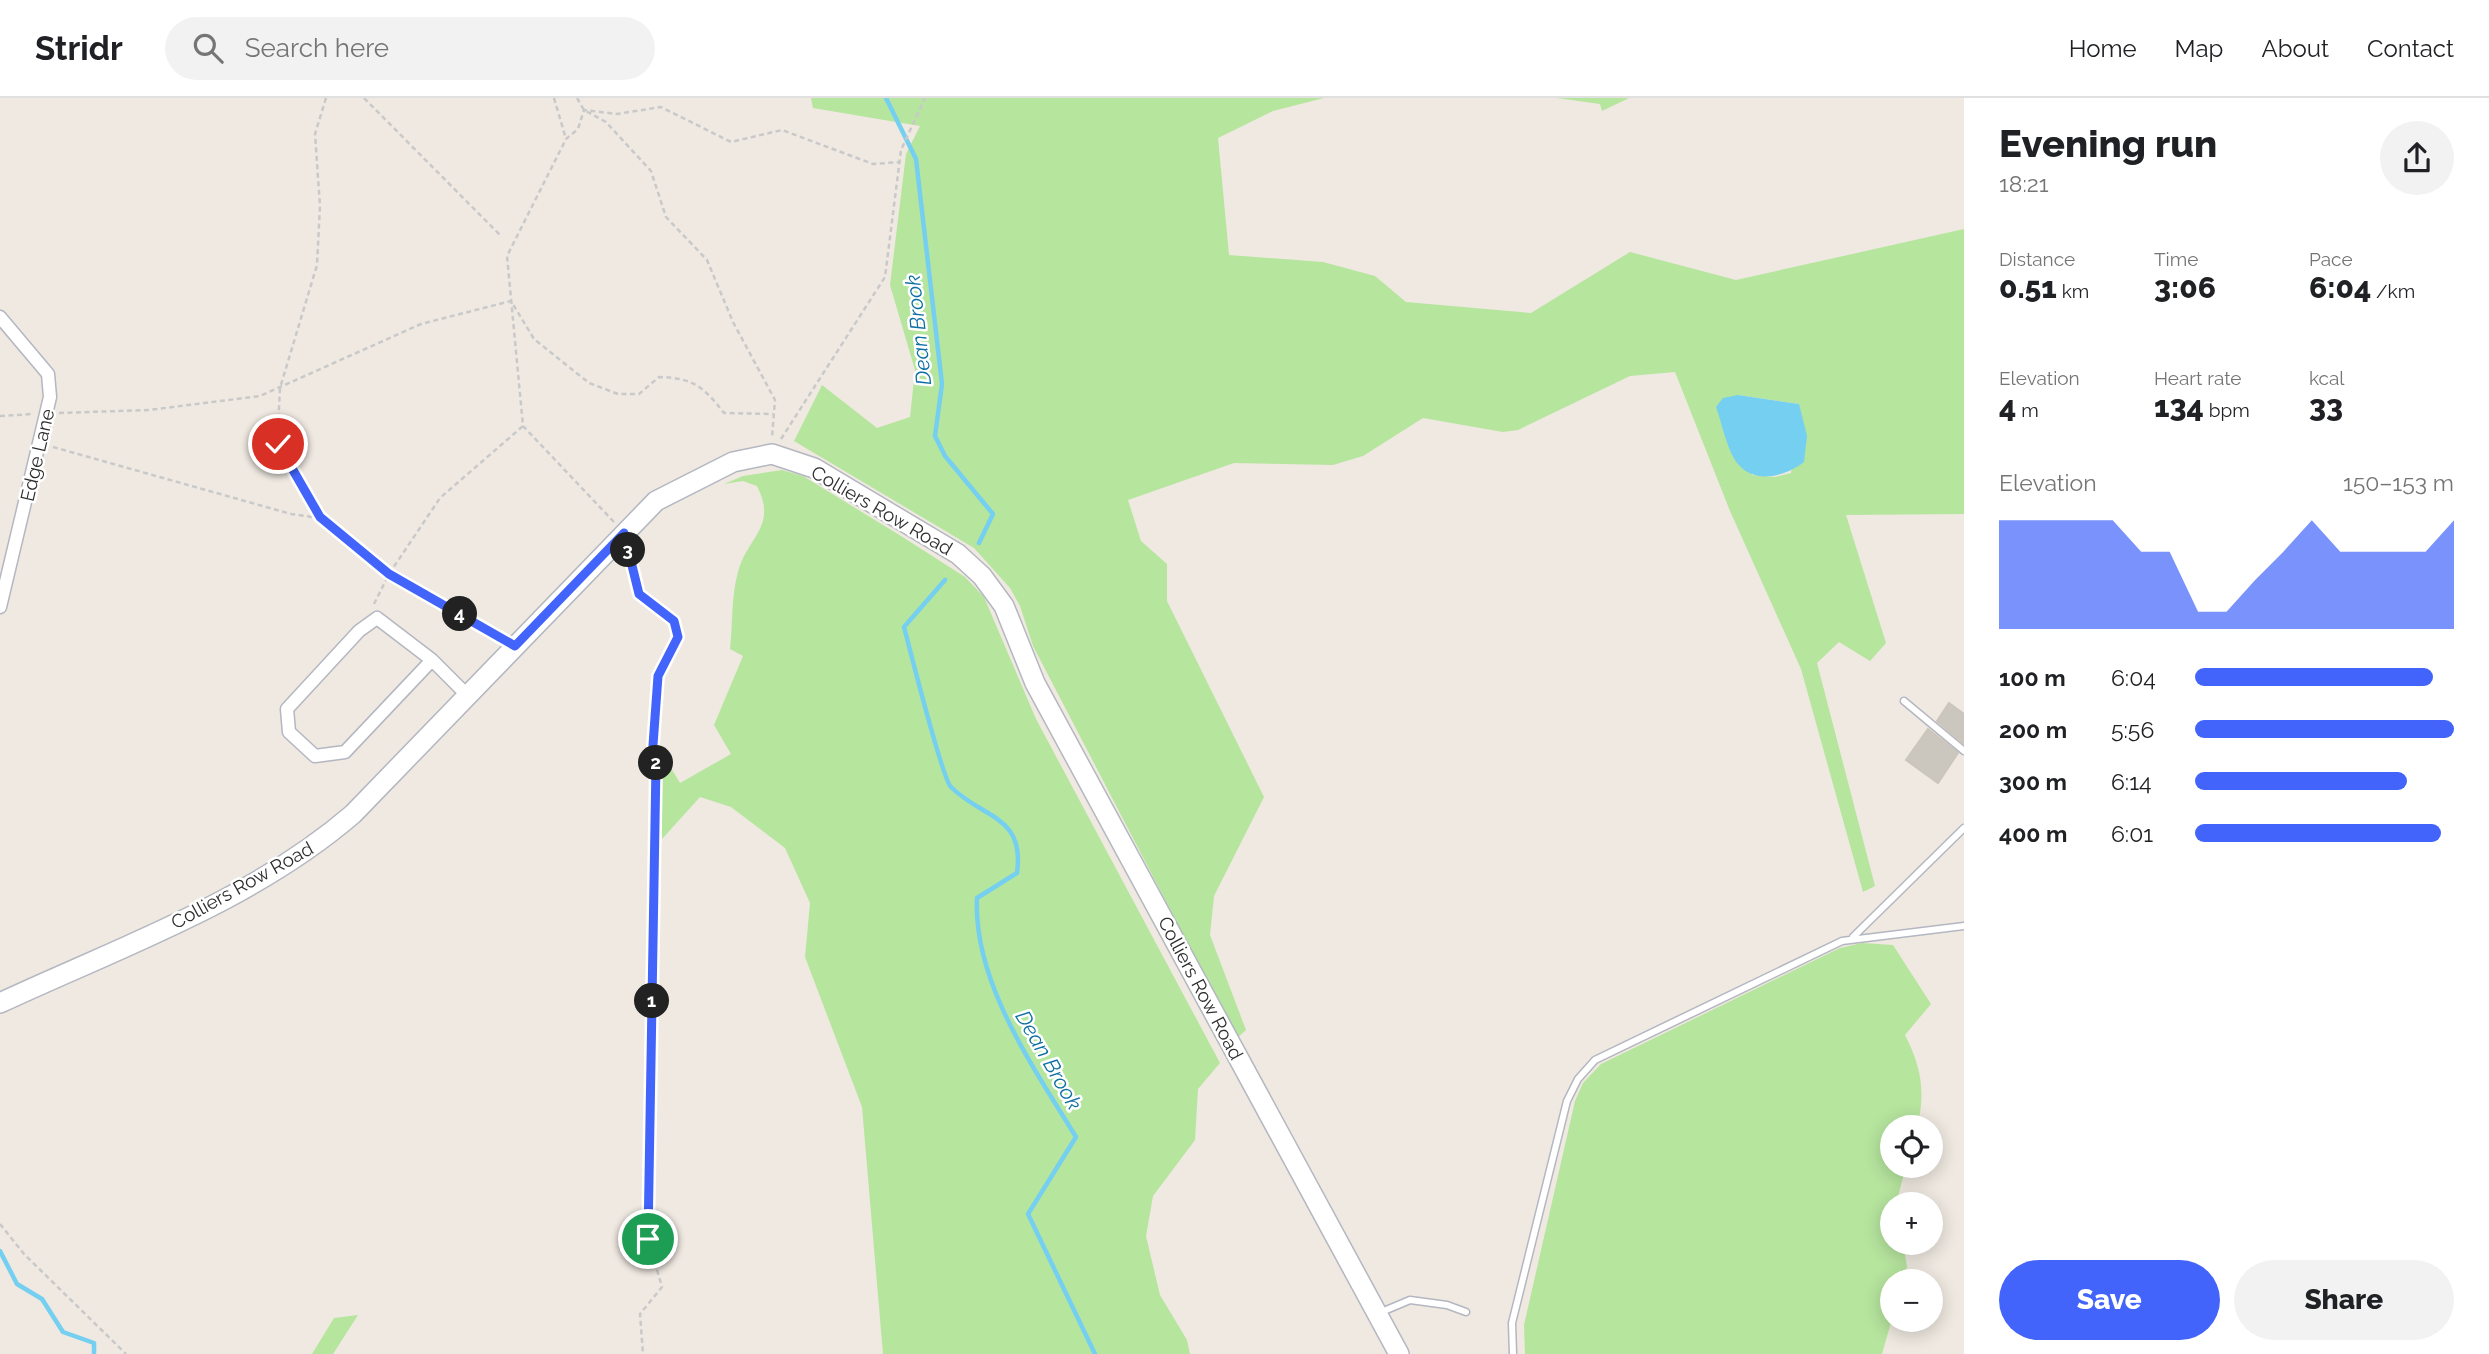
<!DOCTYPE html>
<meta charset="utf-8">
<style>
:root{--surface:#fff;--page:#f2f2f2;--text:#202124;--muted:#757577;--line:#e0e0e0;--accent:#4264fb}
body{margin:0;font-family:Raleway,sans-serif;background:var(--page);color:var(--text);height:100vh;display:flex;flex-direction:column;font-size:26px;white-space:nowrap}
*{box-sizing:border-box;margin:0}
p{font-size:23px;color:var(--muted)}
.icon{flex:none;width:38px;height:38px;fill:none;stroke:currentColor;stroke-width:2;stroke-linecap:round;stroke-linejoin:round}
.map{position:relative;flex:1;overflow:hidden}
.details{display:flex;flex-direction:column;background:var(--surface);width:525px}
.details>*{flex:none}
.buttons{position:absolute;left:1880px;top:1017px;display:grid;gap:14px}
.buttons a{display:grid;place-items:center;width:63px;height:63px;border-radius:50%;background:var(--surface);box-shadow:0 4px 18px #0003;font-size:35px}
.pin{position:absolute;display:grid;place-items:center;width:60px;height:60px;color:#fff;margin:-30px;border:4px solid #fff;border-radius:50%;box-shadow:0 2px 7px #0007}
.km{position:absolute;width:35px;height:35px;margin:-18px;border-radius:50%;background:#222;color:#fff;font-size:19px;line-height:35px;text-align:center}
.round{display:grid;place-items:center;flex:none;width:74px;height:74px;border-radius:37px;background:var(--page)}
.head{display:flex;align-items:center;justify-content:space-between;height:119px;padding:0 35px}
h1{font-size:38px;font-weight:800;line-height:52px}
.metrics{display:grid;grid-template-columns:repeat(3,1fr);gap:10px;height:119px;padding:7px 35px}
.metrics div{display:grid;align-content:center}
.metrics b{font-size:30px;font-weight:800}
.metrics small{font-size:19px;font-weight:400}
.metrics p{font-size:19px}
.chart{height:196px;padding:14px 35px}
.chart p{display:flex;justify-content:space-between}
.chart svg{width:100%;height:126px;margin-top:7px;fill:var(--accent);opacity:.7}
.button{display:flex;gap:14px;margin-top:auto;padding:14px 35px}
.button a{flex:1;height:80px;border-radius:42px;background:var(--accent);color:#fff;font-size:28px;font-weight:800;line-height:80px;text-align:center}
.button a+a{background:var(--page);color:var(--text)}
ul{padding:0 35px;list-style:none;font-size:23px}
li{display:grid;grid-template-columns:112px 84px 1fr;align-items:center;height:52px}
li i{height:18px;border-radius:9px;background:var(--accent)}
header{display:flex;align-items:center;gap:42px;box-sizing:border-box;height:98px;padding:0 35px;background:var(--surface);border-bottom:2px solid var(--line)}
header strong{font-size:33px}
nav{display:flex;gap:38px;margin-inline-start:auto;font-size:24px}
.search{width:490px;height:63px;background:var(--page);display:flex;align-items:center;gap:18px;box-sizing:border-box;padding:0 24px;border-radius:38px;color:var(--muted);font-size:26px}
main{display:flex;flex:1;min-height:0}
.map>svg:first-child{display:block}
.green{fill:#b6e59e;fill-rule:evenodd}
.water{fill:#75cff0}
.lines{fill:none;stroke-linecap:round;stroke-linejoin:round}
.stream{stroke:#75cff0;stroke-width:4.5}
.building{fill:#cbc7bf;stroke:#cbc5ba;stroke-width:2}
.lane-casing{stroke:#b4b7c1;stroke-width:9}
.street-casing{stroke:#b4b7c1;stroke-width:15}
.secondary-casing{stroke:#b4b7c1;stroke-width:22}
.path{stroke:#c9c9c9;stroke-width:2.5;stroke-dasharray:5 3.5;stroke-linecap:butt}
.lane{stroke:#fff;stroke-width:6}
.street{stroke:#fff;stroke-width:12}
.secondary{stroke:#fff;stroke-width:19}
.route-casing{stroke:#fff;stroke-width:14}
.route{stroke:#4264fb;stroke-width:9}
.labels{text-anchor:middle;dominant-baseline:central;stroke-width:5;stroke-linejoin:round;paint-order:stroke}
.street-label{font-size:19px;fill:#2e2e2e;stroke:#fff}
.water-label{font-size:21px;font-style:italic;fill:#0d6fa3;stroke:#fff}
</style>
<header>
<strong>Stridr</strong>
<div class="search"><svg class="icon" aria-label="search" viewBox="0 0 24 24"><circle cx="10" cy="10" r="6"/><path d="M15 15l6 6"/></svg>Search here</div>
<nav><a>Home</a><a>Map</a><a>About</a><a>Contact</a></nav>
</header>
<main>
<div class="map">
<svg width="1964" height="1256" viewBox="0 0 1964 1256">
<rect width="100%" height="100%" fill="#efe9e1"/>
<!-- green -->
<path class="green" d="M811 0H1324L1273 13 1218 40 1229 157 1323 164 1375 178 1406 204 1531 215 1630 154 1736 182 1964 131V416L1846 417 1886 545 1870 563 1839 544 1817 565 1875 788 1863 794 1801 571 1730 413 1675 274 1630 278 1518 332 1503 334 1423 320 1363 358 1333 367 1234 365 1128 402 1141 443 1167 466V503L1264 699 1214 798 1210 837 1246 932 1237 940 1033 548 1020 508 1010 490 974 450 794 343 822 287 877 330 910 319 915 272 890 187 906 56 920 28 813 10ZM1738 297 1799 306 1791 375 1775 379 1752 377Z
M1557 0H1629L1602 13 1600 6Z
M782 372 803 378 901 438 965 479 984 499 1036 621 1220 965 1198 991 1195 1042 1153 1098 1146 1138 1160 1197 1187 1242 1190 1256H883L862 1009 805 859 810 805 785 750 731 709 700 699 662 741 659 650 680 685 731 656 714 627 743 558 730 551C733 526 731 498 738 474 747 439 778 429 757 388L743 383 724 386 743 378Z
M1862 845 1893 847 1931 906 1905 937C1921 968 1926 995 1917 1029H1892V1068H1906L1896 1106H1892V1144L1903 1145 1907 1169 1903 1183H1892V1221L1882 1256H1525L1524 1227 1575 1003 1583 985 1601 966 1840 850Z
M358 1217 333 1256H312L334 1220Z"/>
<!-- water -->
<path class="water" d="M1738 297 1799 306 1807 338 1804 364C1786 378 1755 387 1738 366 1727 353 1722 325 1716 309L1723 300Z"/>
<g class="lines">
<!-- stream -->
<path class="stream" d="M886 0 916 61 942 286 935 338 945 358 993 416 979 445
M945 482 904 529C910 551 942 681 951 689 983 721 1025 717 1017 775L977 800C973 884 1034 970 1076 1039L1028 1116 1095 1256
M0 1153 17 1186 42 1201 63 1234 94 1245V1256"/>
</g>
<!-- building -->
<path class="building" d="M1949 605 1964 616V646L1937 623Z
M1928 631 1958 655 1938 685 1906 662Z"/>
<g class="lines">
<defs>
<path id="lane" d="M1904 603 1964 653
M1853 839 1964 730
M1379 1215 1410 1202 1447 1207 1466 1214
M1513 1256 1512 1225 1567 1003 1578 981 1595 962 1842 843 1964 828"/>
<path id="street" d="M0 219 48 276 50 299 0 509
M432 562 345 654 315 658 289 634 287 611 359 533 377 520 432 562 467 597"/>
<path id="secondary" d="M0 905C120 849 252 803 353 716L656 403 733 364 772 356 814 370 958 456 982 478 1004 508 1035 585 1399 1256"/>
</defs>
<!-- lane casing -->
<use href="#lane" class="lane-casing"/>
<!-- street casing -->
<use href="#street" class="street-casing"/>
<!-- secondary casing -->
<use href="#secondary" class="secondary-casing"/>
<!-- path -->
<path class="path" d="M326 0 315 36 320 108 317 167 280 290 277 347 320 420 389 476 500 539
M364 0 501 138
M554 0 566 41
M577 0 584 12 606 24 651 73 666 119 707 162 733 224 775 302 772 339
M59 315 149 312 260 298 421 226 511 203 534 241 589 285 618 296H639L659 279C693 280 703 288 724 315L773 316
M0 318 32 316
M781 341 885 179 901 52 925 0
M53 349 291 416 320 420
M614 424 523 328 507 158 566 41 578 31 584 12 617 16 661 9 731 44 782 32 873 66 900 64
M629 457 639 496 674 523C681 552 665 554 658 578 652 601 652 643 656 666L648 1141 662 1189 640 1216 643 1256
M374 506 389 476 440 400 523 328
M0 1126 24 1156 126 1256"/>
<!-- lane -->
<use href="#lane" class="lane"/>
<!-- street -->
<use href="#street" class="street"/>
<!-- secondary -->
<use href="#secondary" class="secondary"/>
</g>
<g class="lines">
<defs>
<path id="route" d="M278 346 320 419 389 476 515 548 624 435 639 496 674 523 678 539 658 578 653 647 656 666 648 1141"/>
</defs>
<!-- route casing -->
<use href="#route" class="route-casing"/>
<!-- route -->
<use href="#route" class="route"/>
</g>
<g class="labels">
<!-- street labels -->
<g class="street-label">
<text transform="translate(37 357) rotate(-77)">Edge Lane</text>
<text transform="translate(882 412) rotate(30)">Colliers Row Road</text>
<text transform="translate(242 787) rotate(-29)">Colliers Row Road</text>
<text transform="translate(1201 890) rotate(62)">Colliers Row Road</text>
</g>
<!-- water labels -->
<g class="water-label">
<text transform="translate(918 232) rotate(-96)">Dean Brook</text>
<text transform="translate(1049 962) rotate(60)">Dean Brook</text>
</g>
</g>
</svg>
<div class="buttons">
<a><svg class="icon" aria-label="locate" viewBox="0 0 24 24"><circle cx="12" cy="12" r="6"/><path d="M12 2v4M12 18v4M2 12h4M18 12h4"/></svg></a>
<a>+</a>
<a>−</a>
</div>
<div class="pin" style="left:648px;top:1141px;background:#1e9e55"><svg class="icon" aria-label="arrive" viewBox="0 0 24 24"><path d="M6 21V4h12l-3 4 3 4H6"/></svg></div>
<div class="pin" style="left:278px;top:346px;background:#d93025"><svg class="icon" aria-label="check" viewBox="0 0 24 24"><path d="M5 12l5 5 9-10"/></svg></div>
<b class="km" style="left:652px;top:903px">1</b>
<b class="km" style="left:656px;top:665px">2</b>
<b class="km" style="left:628px;top:452px">3</b>
<b class="km" style="left:460px;top:516px">4</b>
</div>
<section class="details">
<div class="head"><div><h1>Evening run</h1><p>18:21</p></div><a class="round"><svg class="icon" aria-label="share" viewBox="0 0 24 24"><path d="M12 15V3M7 8l5-5 5 5M5 13v7h14v-7"/></svg></a></div>
<div class="metrics">
<div><p>Distance</p><b>0.51<small> km</small></b></div>
<div><p>Time</p><b>3:06</b></div>
<div><p>Pace</p><b>6:04<small> /km</small></b></div>
</div>
<div class="metrics">
<div><p>Elevation</p><b>4<small> m</small></b></div>
<div><p>Heart rate</p><b>134<small> bpm</small></b></div>
<div><p>kcal</p><b>33</b></div>
</div>
<div class="chart"><p><span>Elevation</span>150–153 m</p>
<svg viewBox="0 0 160 44" preserveAspectRatio="none"><path d="M0 44V6L10 6L20 6L30 6L40 6L50 17L60 17L70 38L80 38L90 27L100 17L110 6L120 17L130 17L140 17L150 17L160 6V44z"/></svg>
</div>
<ul>
<li><b>100 m</b>6:04<i style="width:92%"></i></li>
<li><b>200 m</b>5:56<i style="width:100%"></i></li>
<li><b>300 m</b>6:14<i style="width:82%"></i></li>
<li><b>400 m</b>6:01<i style="width:95%"></i></li>
</ul>
<div class="button"><a>Save</a><a>Share</a></div>
</section>
</main>
